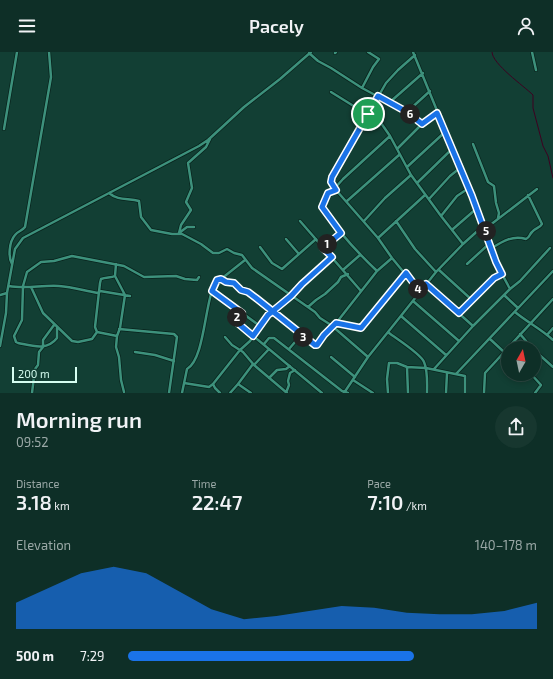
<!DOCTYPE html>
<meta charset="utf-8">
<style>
:root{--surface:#0e2f27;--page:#17372f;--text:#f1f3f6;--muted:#9ba9a7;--line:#2e4a44;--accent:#1a73e8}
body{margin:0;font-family:"Exo 2",sans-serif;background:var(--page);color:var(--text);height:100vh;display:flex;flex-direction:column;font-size:15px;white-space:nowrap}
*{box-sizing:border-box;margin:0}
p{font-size:13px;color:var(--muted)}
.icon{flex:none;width:22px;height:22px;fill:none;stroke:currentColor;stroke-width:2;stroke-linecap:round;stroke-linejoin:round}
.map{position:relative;height:341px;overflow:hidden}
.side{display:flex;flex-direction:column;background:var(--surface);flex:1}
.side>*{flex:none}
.needle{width:26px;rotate:9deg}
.tools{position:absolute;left:501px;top:289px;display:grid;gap:8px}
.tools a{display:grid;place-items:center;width:40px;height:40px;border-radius:50%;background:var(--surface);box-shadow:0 2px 6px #0003,0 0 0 1px var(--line);font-size:20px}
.scale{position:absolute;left:12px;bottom:10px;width:65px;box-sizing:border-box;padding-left:4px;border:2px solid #d6fef1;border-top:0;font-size:11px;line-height:14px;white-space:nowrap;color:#d6fef1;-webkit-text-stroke:3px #123f34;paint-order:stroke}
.pin{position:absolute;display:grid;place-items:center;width:34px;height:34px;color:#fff;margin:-17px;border:2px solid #fff;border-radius:50%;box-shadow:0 1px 4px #0007}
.km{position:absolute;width:20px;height:20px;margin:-10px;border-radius:50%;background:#222;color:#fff;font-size:11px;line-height:20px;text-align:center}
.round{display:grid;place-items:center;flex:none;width:42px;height:42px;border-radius:21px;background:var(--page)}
.overview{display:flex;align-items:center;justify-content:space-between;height:68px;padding:0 16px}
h1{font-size:22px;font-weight:600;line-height:30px}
.figures{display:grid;grid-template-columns:repeat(3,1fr);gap:6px;height:68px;padding:4px 16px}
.figures div{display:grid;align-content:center}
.figures b{font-size:20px;font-weight:600}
.figures small{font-size:11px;font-weight:400}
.figures p{font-size:11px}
.chart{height:112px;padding:8px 16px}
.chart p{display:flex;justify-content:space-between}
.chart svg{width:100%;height:72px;margin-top:4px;fill:var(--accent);opacity:.7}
ul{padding:0 16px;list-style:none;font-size:13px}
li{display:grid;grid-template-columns:64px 48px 1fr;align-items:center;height:30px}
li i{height:10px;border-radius:5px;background:var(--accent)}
header{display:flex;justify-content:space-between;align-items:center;height:52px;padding:0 16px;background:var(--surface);font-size:18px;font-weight:600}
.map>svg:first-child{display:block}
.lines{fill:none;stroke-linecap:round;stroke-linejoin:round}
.stream{stroke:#3e0020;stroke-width:1}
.street-casing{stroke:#08231c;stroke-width:4}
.street{stroke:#3d917c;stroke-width:2.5}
.route-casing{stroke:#fff;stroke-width:8}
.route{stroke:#1a73e8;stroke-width:5}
</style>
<header><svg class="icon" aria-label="menu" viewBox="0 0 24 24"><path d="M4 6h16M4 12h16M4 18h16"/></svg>Pacely<svg class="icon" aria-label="person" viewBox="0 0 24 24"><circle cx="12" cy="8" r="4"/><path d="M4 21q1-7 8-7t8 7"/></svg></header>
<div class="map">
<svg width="553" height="341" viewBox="0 0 553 341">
<rect width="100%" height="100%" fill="#123f34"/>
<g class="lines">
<!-- stream -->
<path class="stream" d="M492 0C492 12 524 34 533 43V56L543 94 548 104 553 126"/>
<defs>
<path id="street" d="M413 0 472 144 496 211 510 237
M532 0 536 18
M309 1 318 9 331 16 362 36 407 60 422 72
M335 1 336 0
M415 3 398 18 386 31 355 85 351 91 332 125 331 129 336 138 378 186 392 206 420 240
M362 36 373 15 379 7 368 0
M331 40 381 71 390 84 411 123 441 164 463 192
M390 50 423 21
M407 60 430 39
M4 77 17 0
M473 92 488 130 494 134 496 151 499 161 498 166
M397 97 422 72 437 61
M407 115 445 80
M417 131 452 97
M335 136 343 127 390 84
M336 138C326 140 323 147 322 157L325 159C340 182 358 201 377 219
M109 141C118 149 128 146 139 149L141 165 151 178 172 182H182L201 192 213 201H219L227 197 234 201 242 203 252 216 315 260 320 266 331 273 368 305
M429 147 450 124 460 116
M347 149 399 103
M441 164 457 144 469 136
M300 169 361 239
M364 169 385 146 411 123
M396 169 415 197 436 220
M453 177 476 157
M485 177 537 137
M179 181 181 173 191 158 186 150 192 136 188 111 206 95 210 87
M179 181 187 175H194
M378 186 425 143
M286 187 298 201
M260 195 272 211 282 217 316 187
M323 196 341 181
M492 196C503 189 513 183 526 187 530 185 529 183 532 180 535 176 540 176 542 172L528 143
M12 212C8 205 9 190 15 183 18 179 22 179 25 175L51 25 49 0
M116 212 115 224 125 243 120 276 117 284 116 295 119 305 121 328 124 340
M467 212 490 191
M344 217 360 203
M439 218 472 248
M221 227 235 232 241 238 248 240 256 246 315 293 333 275 377 219 392 206
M426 232 473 274
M9 234C25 237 42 233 59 234 73 235 85 239 98 241L100 239 130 244
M31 235 43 261 72 289 78 290 92 287 97 280 117 284
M212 239 260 274
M0 243 7 241 15 197 23 186 199 94 208 88 244 55 280 27 311 0
M504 243 518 256
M413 249 459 289
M308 255 316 248 325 242 338 230 341 225 348 222
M515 260C527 270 541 277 553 288
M242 261 234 268 322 341
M459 261 494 226 502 222
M401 264 446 303
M336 271 361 276 406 221
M57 276V286C47 299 33 294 18 291L16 290 14 284 22 268 23 234 27 220 41 210 54 209 72 204 124 214 144 225 176 224 185 227 197 228 199 225
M119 277 174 282 177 285 169 341
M97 280 95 275 100 231 101 227C106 225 111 226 115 224
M389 281C397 287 421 302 424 310 428 319 427 332 427 341
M520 282 532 296
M547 283 553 276
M225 285 232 293 243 300 254 313 287 341
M490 287 504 300
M264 292 269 286H274L342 339 348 341
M0 294 6 261 7 241
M289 297 301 283
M534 298 553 315
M135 300 155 303 174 309
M331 305 355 325
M254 313 269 297
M407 315 408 341
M434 317 473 274 510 237 520 229 550 196
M456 322 553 219
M531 322 541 333 535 341
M269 326 277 318 286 317 290 314
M353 328 373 341
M184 331 209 335 213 332 240 298 250 289 268 263 291 244 301 232 332 205
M213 332 215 336 220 341
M32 341 35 317 38 313 39 300 43 295V288L54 273
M182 341 187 317C208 305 204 229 221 227L245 208
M230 341 238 332
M251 341 238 332 253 312
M286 341 289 333 288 329 290 321 295 318
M344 341 368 305 436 220 463 192 483 174
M388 341 387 327 389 311H397L407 315 426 316 465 324V341
M446 341 447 321
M484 341 485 321 553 247"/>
</defs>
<!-- street casing -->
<use href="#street" class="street-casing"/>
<!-- street -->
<use href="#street" class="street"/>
</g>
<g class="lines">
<defs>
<path id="route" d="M368 62 332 125 331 130 336 138 328 141 322 155 341 181 323 196 332 205 302 232 291 244 268 263 253 284 234 268 242 261 212 239 217 228 221 227 226 230 234 231 241 238 248 240 256 246 315 293H317L324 283 336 271 361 276 406 221 420 240 426 232 459 261 494 226 502 222 496 210 472 144 437 61 422 72 407 60 378 44 368 62"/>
</defs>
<!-- route casing -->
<use href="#route" class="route-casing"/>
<!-- route -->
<use href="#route" class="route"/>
</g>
</svg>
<div class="tools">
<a><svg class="needle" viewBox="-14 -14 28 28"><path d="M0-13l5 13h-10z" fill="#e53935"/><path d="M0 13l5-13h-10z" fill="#9ba9a7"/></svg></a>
</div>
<div class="scale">200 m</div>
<div class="pin" style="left:368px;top:62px;background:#1e9e55"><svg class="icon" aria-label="arrive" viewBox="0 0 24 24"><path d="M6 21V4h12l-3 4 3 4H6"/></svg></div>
<b class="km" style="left:327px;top:192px">1</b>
<b class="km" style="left:237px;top:265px">2</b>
<b class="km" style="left:303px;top:285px">3</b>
<b class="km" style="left:418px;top:237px">4</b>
<b class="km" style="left:486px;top:179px">5</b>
<b class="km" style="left:410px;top:62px">6</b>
</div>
<section class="side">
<div class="overview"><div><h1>Morning run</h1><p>09:52</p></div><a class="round"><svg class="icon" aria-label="share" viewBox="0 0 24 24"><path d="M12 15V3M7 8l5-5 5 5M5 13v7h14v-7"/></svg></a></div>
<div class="figures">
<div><p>Distance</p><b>3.18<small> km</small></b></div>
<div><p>Time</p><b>22:47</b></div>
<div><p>Pace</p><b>7:10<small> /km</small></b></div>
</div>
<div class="chart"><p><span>Elevation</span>140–178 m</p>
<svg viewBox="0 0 160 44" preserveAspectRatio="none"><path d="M0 44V28L10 19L20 10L30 6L40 10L50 21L60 32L70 38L80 36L90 33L100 30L110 31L120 34L130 35L140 35L150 33L160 28V44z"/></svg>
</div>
<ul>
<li><b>500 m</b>7:29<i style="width:70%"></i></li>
</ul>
</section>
